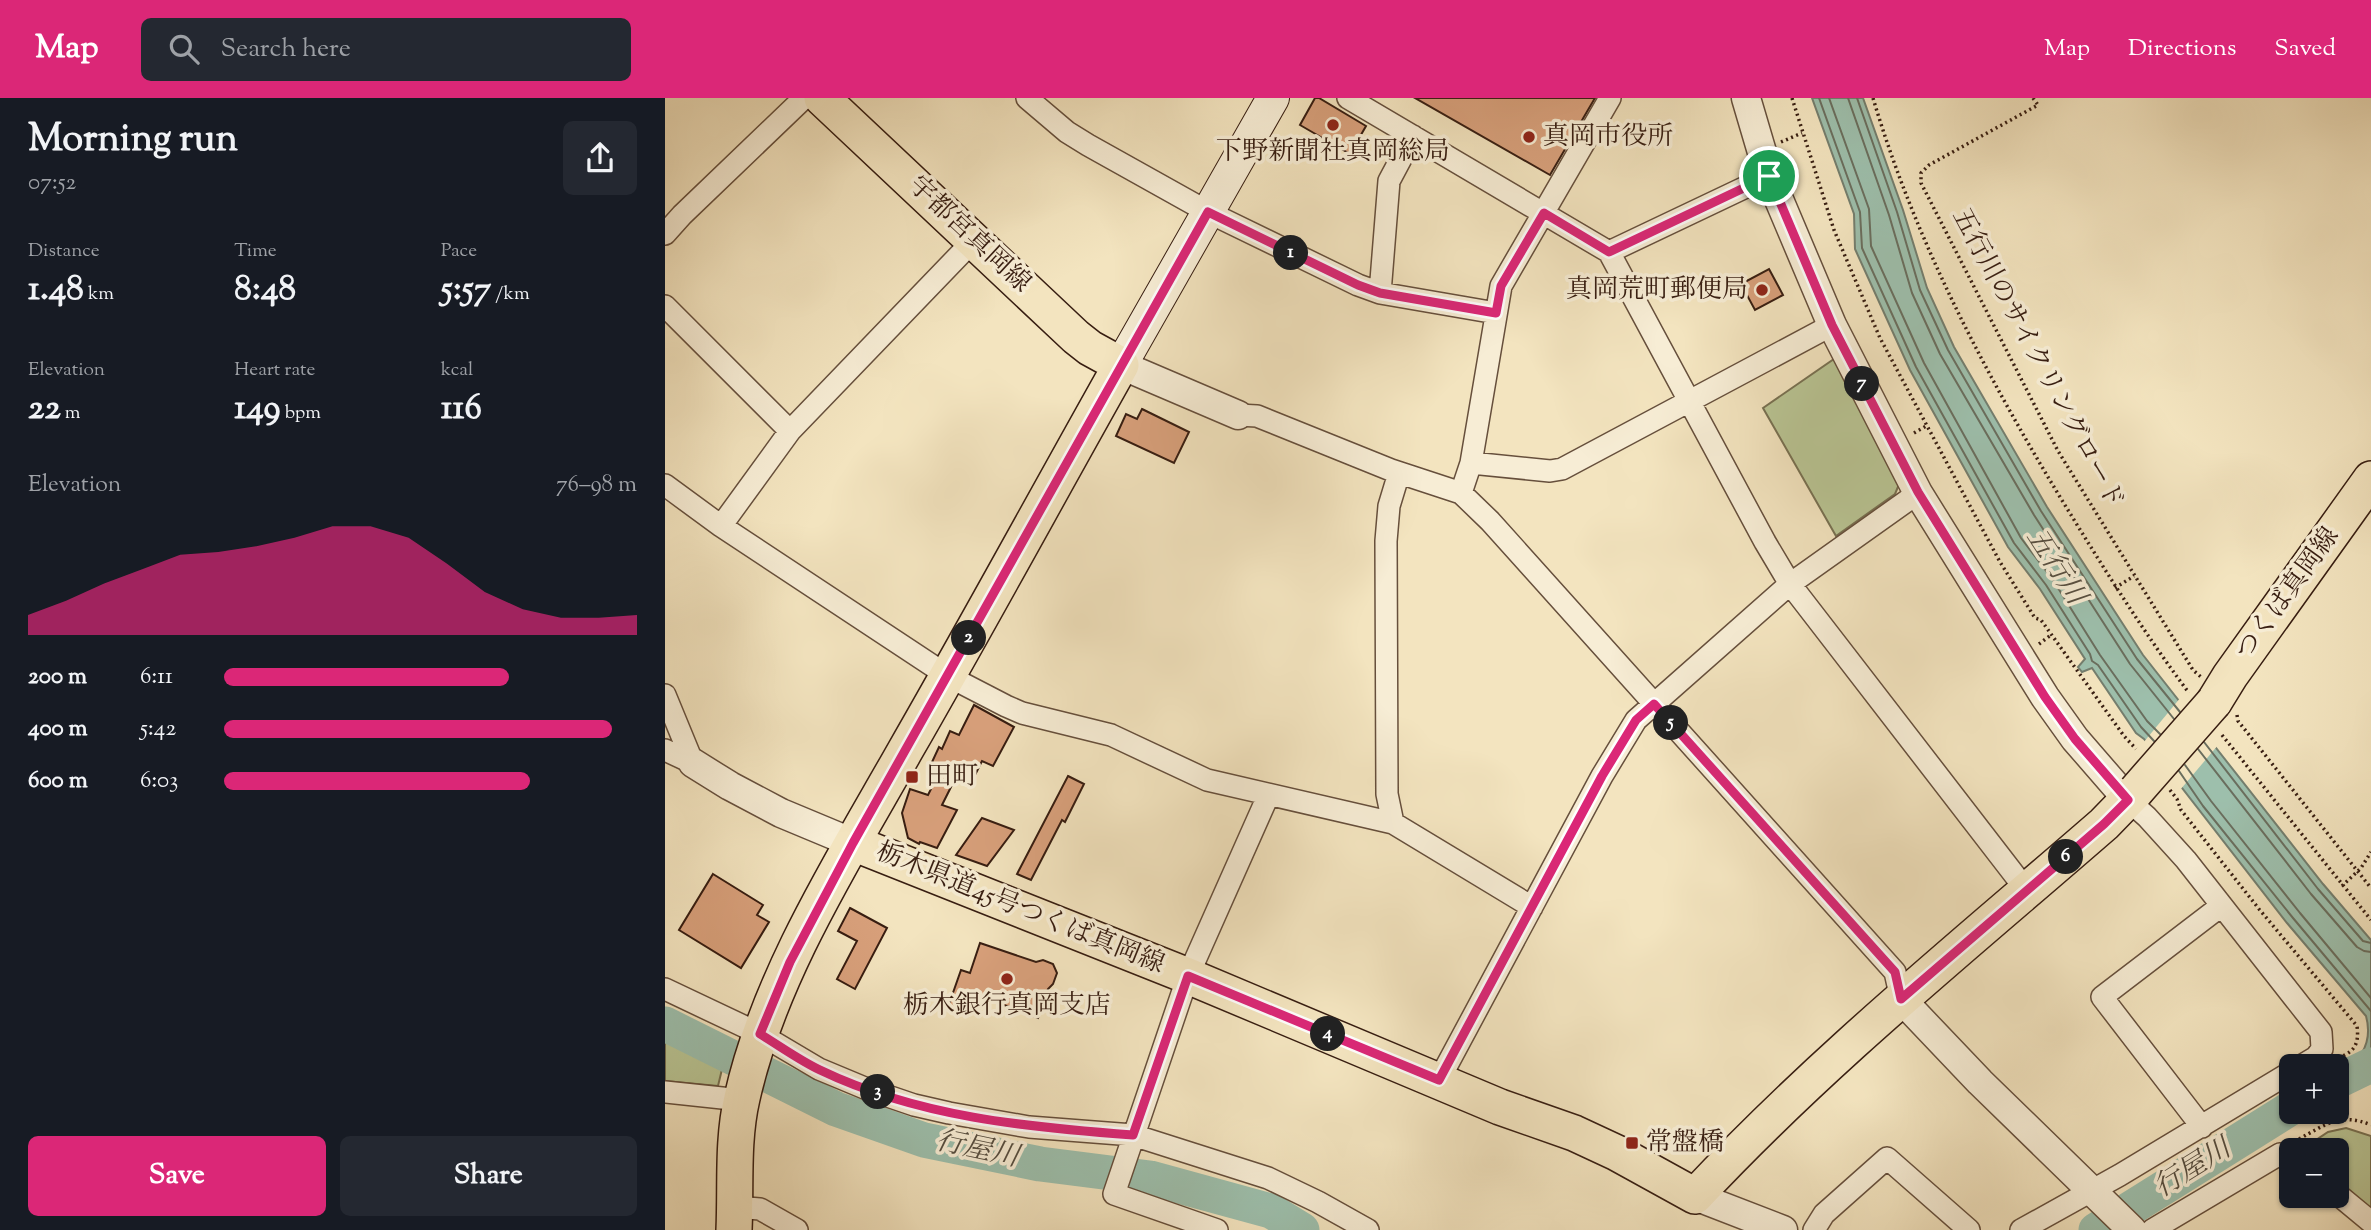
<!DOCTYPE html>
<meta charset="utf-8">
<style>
:root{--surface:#171b24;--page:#242831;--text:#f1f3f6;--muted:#9ea1a6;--accent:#db2777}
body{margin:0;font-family:"Sorts Mill Goudy","Noto Serif JP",serif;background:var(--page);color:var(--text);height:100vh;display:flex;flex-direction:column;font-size:26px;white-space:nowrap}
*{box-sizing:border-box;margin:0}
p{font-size:23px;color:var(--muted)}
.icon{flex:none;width:38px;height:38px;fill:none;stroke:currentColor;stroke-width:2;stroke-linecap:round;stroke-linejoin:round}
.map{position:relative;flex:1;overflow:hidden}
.details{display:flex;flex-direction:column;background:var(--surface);width:665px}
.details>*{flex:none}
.fabs{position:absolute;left:1614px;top:956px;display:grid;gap:14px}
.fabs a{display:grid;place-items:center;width:70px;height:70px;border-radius:10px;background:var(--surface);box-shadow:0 2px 5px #0004;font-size:35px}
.pin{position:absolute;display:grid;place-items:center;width:60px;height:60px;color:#fff;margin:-30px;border:4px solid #fff;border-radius:50%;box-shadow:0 2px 7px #0007}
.km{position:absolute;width:35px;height:35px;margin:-18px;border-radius:50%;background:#222;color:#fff;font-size:19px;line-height:35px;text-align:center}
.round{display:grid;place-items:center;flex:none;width:74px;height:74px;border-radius:10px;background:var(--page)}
.overview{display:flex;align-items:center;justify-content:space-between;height:119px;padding:0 28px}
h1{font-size:38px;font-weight:700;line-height:52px}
.stats{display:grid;grid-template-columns:repeat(3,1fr);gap:10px;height:119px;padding:7px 28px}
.stats div{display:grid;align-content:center}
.stats b{font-size:35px;font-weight:700}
.stats small{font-size:19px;font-weight:400}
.stats p{font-size:19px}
.chart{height:196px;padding:14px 28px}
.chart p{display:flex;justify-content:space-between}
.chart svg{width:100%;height:126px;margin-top:7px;fill:var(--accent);opacity:.7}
.button{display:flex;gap:14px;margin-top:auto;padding:14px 28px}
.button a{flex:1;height:80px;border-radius:10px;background:var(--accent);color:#fff;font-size:28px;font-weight:700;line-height:80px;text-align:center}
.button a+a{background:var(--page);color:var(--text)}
ul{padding:0 28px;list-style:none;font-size:23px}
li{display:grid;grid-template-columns:112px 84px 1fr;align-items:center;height:52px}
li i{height:18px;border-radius:9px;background:var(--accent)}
header{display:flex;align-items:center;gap:42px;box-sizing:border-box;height:98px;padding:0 35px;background:var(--accent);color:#fff}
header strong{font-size:33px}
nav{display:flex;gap:38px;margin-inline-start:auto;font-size:24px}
.search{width:490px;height:63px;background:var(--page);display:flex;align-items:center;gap:18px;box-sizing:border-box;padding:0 24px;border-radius:10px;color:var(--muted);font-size:26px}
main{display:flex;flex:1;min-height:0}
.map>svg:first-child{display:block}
.green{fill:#b9c594;stroke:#787152;stroke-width:2}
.water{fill:#9dbfac;stroke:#747e6e;stroke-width:2}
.pier{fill:#f3e4bf}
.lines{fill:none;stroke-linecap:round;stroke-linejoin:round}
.shore{stroke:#6a6e5e;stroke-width:2}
.river{stroke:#9dbfac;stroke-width:35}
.building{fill:#d8a07b;stroke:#371d11;stroke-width:2}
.minor-casing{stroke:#664f3c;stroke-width:24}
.tertiary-casing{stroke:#664f3c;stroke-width:31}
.secondary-casing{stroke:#371d11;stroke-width:34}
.primary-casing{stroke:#371d11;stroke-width:38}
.path{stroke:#371d11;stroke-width:3.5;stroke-dasharray:2 3.5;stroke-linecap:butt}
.minor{stroke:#f7edd5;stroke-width:21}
.tertiary{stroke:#f7edd5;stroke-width:28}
.secondary{stroke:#f7edd5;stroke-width:32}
.primary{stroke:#f3e4bf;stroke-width:35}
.primary-bridge-casing{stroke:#371d11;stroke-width:38;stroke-linecap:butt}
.primary-bridge{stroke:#f3e4bf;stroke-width:35}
.route-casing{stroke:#fff;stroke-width:14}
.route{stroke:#db2777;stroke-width:9}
.poi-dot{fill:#8f2418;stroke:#f7edd5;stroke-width:2.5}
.labels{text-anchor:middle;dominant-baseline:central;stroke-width:7;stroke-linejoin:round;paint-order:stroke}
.poi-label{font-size:26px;fill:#371d11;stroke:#f7edd5;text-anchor:start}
.street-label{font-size:26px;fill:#371d11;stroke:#f7edd5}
.water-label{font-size:28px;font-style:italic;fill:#564e40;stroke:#f7edd5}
</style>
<header>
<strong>Map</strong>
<div class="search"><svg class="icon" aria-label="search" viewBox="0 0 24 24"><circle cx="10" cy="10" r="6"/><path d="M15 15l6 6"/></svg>Search here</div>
<nav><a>Map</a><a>Directions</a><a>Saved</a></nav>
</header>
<main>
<section class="details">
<div class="overview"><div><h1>Morning run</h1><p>07:52</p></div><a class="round"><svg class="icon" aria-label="share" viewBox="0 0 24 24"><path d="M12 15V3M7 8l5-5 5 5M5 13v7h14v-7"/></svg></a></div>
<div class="stats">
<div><p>Distance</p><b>1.48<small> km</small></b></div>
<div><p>Time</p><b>8:48</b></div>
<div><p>Pace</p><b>5:57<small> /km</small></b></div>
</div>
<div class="stats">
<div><p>Elevation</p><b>22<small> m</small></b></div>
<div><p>Heart rate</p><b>149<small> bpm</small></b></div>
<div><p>kcal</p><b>116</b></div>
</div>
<div class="chart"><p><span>Elevation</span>76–98 m</p>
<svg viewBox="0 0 160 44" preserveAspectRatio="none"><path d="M0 44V37L10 32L20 26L30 21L40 16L50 15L60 13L70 10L80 6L90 6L100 10L110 19L120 29L130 35L140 38L150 38L160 37V44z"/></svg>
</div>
<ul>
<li><b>200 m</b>6:11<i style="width:69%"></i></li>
<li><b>400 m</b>5:42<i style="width:94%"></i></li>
<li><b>600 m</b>6:03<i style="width:74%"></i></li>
</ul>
<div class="button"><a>Save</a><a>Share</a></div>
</section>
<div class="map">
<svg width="1706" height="1132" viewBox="0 0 1706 1132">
<rect width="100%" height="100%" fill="#f3e4bf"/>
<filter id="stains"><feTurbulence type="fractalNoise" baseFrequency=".00286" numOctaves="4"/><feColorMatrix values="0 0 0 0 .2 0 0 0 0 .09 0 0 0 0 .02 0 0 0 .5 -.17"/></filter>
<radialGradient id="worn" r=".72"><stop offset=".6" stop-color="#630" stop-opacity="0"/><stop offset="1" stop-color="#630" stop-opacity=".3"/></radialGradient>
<!-- green -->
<path class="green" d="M1169 261 1235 384 1230 396 1171 438 1098 310Z
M0 941 58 967 53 988 0 983Z
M1681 1030 1706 1038V1112L1671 1082V1052H1636L1663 1034Z"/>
<!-- water -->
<path class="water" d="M1147 0H1198L1238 112 1262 190 1289 249 1382 409 1478 557 1658 786 1706 842V985L1698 986 1687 966C1702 954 1706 936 1701 918L1622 825 1479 641 1471 635 1427 570 1417 574 1413 569 1420 561 1375 491 1343 449 1245 272 1190 151 1189 116Z"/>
<!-- pier -->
<path class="pier" d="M1516 599 1554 646 1515 692 1478 645Z"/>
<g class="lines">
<!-- shore -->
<path class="shore" d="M1154 0 1195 114 1197 150 1251 269 1349 445 1381 487 1425 556 1427 563 1433 567 1476 629 1489 643
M1164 0 1204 111 1206 148 1259 265 1356 440 1388 482 1435 557 1482 623 1495 636
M1183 0 1224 117 1247 195 1275 256 1369 417 1465 566 1509 621
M1192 0 1232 114 1255 192 1283 252 1376 413 1472 561 1515 614
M1539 644 1653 791 1698 843 1706 845
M1533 651 1646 796 1692 849 1699 853 1706 854
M1520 667 1546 703 1635 815 1706 900
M1514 673 1538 708 1628 820 1706 913"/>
<!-- river -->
<path class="river" d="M0 926 171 1011 259 1042 375 1066 485 1080 606 1113 637 1132
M1671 984 1706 967
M1431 1132 1626 1010"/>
</g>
<!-- building -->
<path class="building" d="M650 0H654L701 28 685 56 635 27Z
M750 0H930L885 77Z
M1104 171 1118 197 1090 212 1076 186Z
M477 311 524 334 509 365 451 338 461 316 472 321Z
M309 607 349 629 328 668 317 663 306 685 292 677 277 707 292 712 272 750 255 744 254 746 243 740 237 715 245 691 263 697 277 669 267 664 274 649 277 651 285 633 294 637Z
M403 678 419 686 400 724 397 722 366 782 352 776Z
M317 720 349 732 322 768 291 757Z
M48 776 98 807 92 817 104 824 76 870 14 832Z
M185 810 222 830 190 891 172 881 192 843 173 833Z
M315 845 371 864 378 862 388 866 392 875 388 886 383 891 373 920 308 895 301 914 283 909 296 872 305 875Z"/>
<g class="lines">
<defs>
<path id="minor" d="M362 0 402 34 423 47 543 114 693 187 715 195 831 215
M683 0 944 154 1100 444 1125 486 1362 793
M0 136 17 117 139 0
M944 154 1104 78
M715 195 724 83 748 38
M0 208 125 333
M573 317 592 318 726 372 796 395 825 423 1230 874 1236 901
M806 365 885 373 897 371 1167 227
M0 387 56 428 283 578 341 608 357 615 446 637 542 682 728 725 867 809
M796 395 806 365 836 188 945 0
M56 428 125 333 309 142
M0 597 28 665
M0 652 28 665
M1463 702 1482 719 1521 762 1656 934 1657 951 1651 959 1636 968
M728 725 722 696 721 443 724 408 734 375
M0 891 95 936 154 971 202 991 249 1007 284 1015 364 1029 468 1037 603 1080 653 1104 703 1132
M774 982 937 678 971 622 1125 486 1253 395
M0 994 76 1002
M1537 1029 1437 899 1556 808
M1671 1095 1706 1124
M70 1109 95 1111 132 1132
M552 1132 449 1096 523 878 603 698
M1149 1132 1159 1116 1222 1060 1304 1132
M1356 1132 1455 1077 1626 974
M1487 1132 1615 1056 1626 1058"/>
<path id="tertiary" d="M1081 0 1104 78 1167 227 1253 395 1380 599 1410 641 1463 702
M456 267 573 317
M28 665 65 688 116 715 188 745
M1236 901 1315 984 1467 1132
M1030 1098 1118 1132"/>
<path id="secondary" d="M456 267 608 0"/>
<path id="primary" d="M1549 604 1565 578 1706 381
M188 745 523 878 835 1009 909 1035 952 1055 1030 1098C1156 963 1300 847 1439 726L1471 693
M69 1132C71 1088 67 1043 77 1000 104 878 180 759 241 651 314 524 384 395 456 267L425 250 411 239 157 0"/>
</defs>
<!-- minor casing -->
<use href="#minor" class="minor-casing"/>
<!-- tertiary casing -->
<use href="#tertiary" class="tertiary-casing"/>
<!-- secondary casing -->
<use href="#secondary" class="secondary-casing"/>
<!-- primary casing -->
<use href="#primary" class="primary-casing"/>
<!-- path -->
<path class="path" d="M1127 0 1169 132 1215 240 1335 464 1370 520 1376 522 1459 638 1471 651
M1208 0C1250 142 1319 273 1395 399 1436 466 1477 532 1524 595
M1368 0 1373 7 1264 67 1256 75V85L1393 353 1528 572 1536 579
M1116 44 1137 35
M1249 335 1263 327
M1450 490 1469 478
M1374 546 1386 537
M1572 617 1573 623 1706 790
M1557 637 1706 822
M1505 692 1512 701 1516 712 1594 811 1692 928C1694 944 1691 953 1675 959
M1677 788 1696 770 1706 754
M1634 1041C1660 1027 1675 1014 1706 1027"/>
<!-- minor -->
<use href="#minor" class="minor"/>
<!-- tertiary -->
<use href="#tertiary" class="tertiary"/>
<!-- secondary -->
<use href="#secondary" class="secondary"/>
<!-- primary -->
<use href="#primary" class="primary"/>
<defs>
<path id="primary-bridge" d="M1471 693 1549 604"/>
</defs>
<!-- primary-bridge casing -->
<use href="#primary-bridge" class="primary-bridge-casing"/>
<!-- primary-bridge -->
<use href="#primary-bridge" class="primary-bridge"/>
</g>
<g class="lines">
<defs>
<path id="route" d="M1104 78 1167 227 1253 394 1380 599 1410 641 1463 702 1439 726 1236 901 1230 874 989 606 971 622 937 678 774 982 523 878 468 1037C361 1029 253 1019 155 972 134 962 115 948 95 936L125 864 188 745 543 114 693 187 715 195 831 215 836 188 879 115 944 154Z"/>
</defs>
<!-- route casing -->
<use href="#route" class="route-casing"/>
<!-- route -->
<use href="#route" class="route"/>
</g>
<!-- markers -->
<g class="poi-dot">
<circle cx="668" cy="27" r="7"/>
<circle cx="864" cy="39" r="7"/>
<circle cx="1097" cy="192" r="7"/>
<rect x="240" y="672" width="14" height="14" rx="3.5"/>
<circle cx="342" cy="881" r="7"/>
<rect x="960" y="1038" width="14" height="14" rx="3.5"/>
</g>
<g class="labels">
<!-- poi labels -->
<g class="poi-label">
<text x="878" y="39">真岡市役所</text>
<text x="668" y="54" text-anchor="middle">下野新聞社真岡総局</text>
<text x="1083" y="192" text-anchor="end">真岡荒町郵便局</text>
<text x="261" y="679">田町</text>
<text x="342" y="908" text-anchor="middle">栃木銀行真岡支店</text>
<text x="981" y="1045">常盤橋</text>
</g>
<!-- street labels -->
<g class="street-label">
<text transform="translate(304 137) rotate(43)">宇都宮真岡線</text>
<text transform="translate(1372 261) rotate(62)">五行川のサイクリングロード</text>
<text transform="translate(1623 496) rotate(-54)">つくば真岡線</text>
<text transform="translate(355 811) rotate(22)">栃木県道45号つくば真岡線</text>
</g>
<!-- water labels -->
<g class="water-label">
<text transform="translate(1390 469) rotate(57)">五行川</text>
<text transform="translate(312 1052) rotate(12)">行屋川</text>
<text transform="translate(1528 1071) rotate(-32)">行屋川</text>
</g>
</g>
<rect width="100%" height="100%" filter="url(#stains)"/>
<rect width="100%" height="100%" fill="url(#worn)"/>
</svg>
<div class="fabs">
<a>+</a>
<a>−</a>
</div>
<div class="pin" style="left:1104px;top:78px;background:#1e9e55"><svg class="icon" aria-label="arrive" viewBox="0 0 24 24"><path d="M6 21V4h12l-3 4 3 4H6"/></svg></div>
<b class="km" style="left:626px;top:155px">1</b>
<b class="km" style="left:304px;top:540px">2</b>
<b class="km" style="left:213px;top:994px">3</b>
<b class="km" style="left:663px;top:936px">4</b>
<b class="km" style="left:1006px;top:625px">5</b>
<b class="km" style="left:1401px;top:759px">6</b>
<b class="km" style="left:1197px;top:286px">7</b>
</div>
</main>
